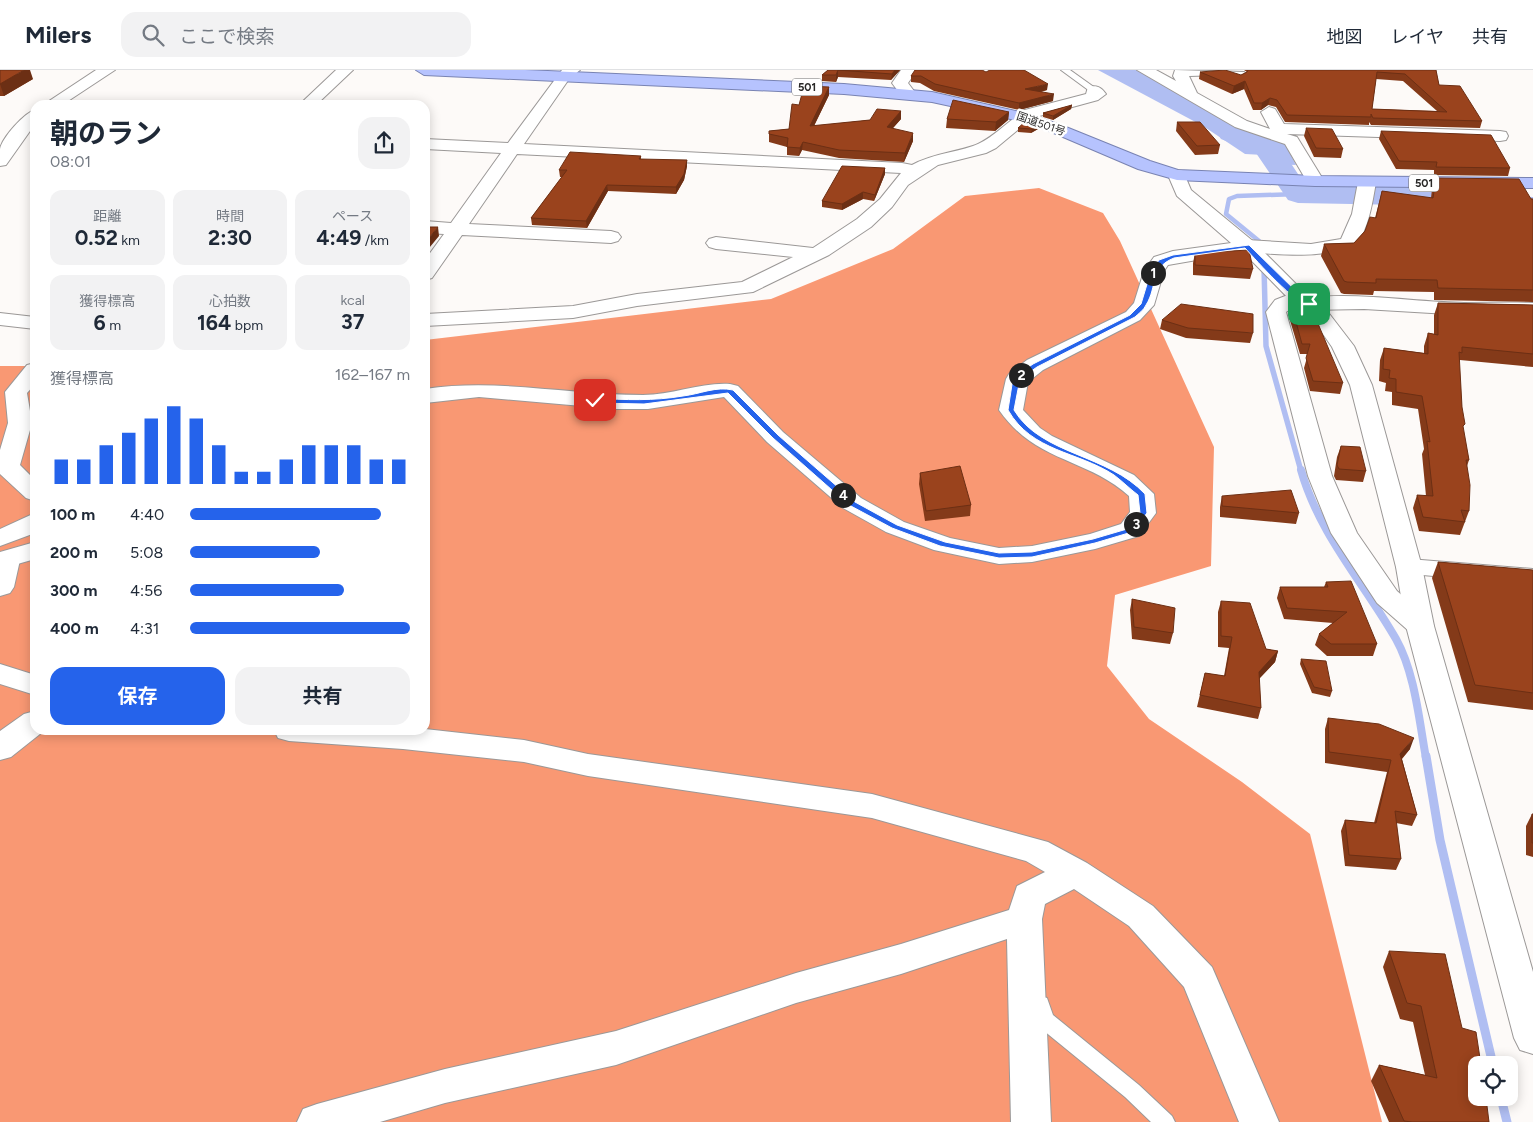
<!DOCTYPE html>
<html lang="ja">
<meta charset="utf-8">
<style>
:root{--surface:#fff;--page:#f2f2f3;--text:#1f2937;--muted:#747a83;--line:#e0e1e3;--accent:#2563eb}
body{margin:0;font-family:Figtree,"Noto Sans JP",sans-serif;background:var(--page);color:var(--text);height:100vh;display:flex;flex-direction:column;font-size:19px;white-space:nowrap}
*{box-sizing:border-box;margin:0}
p{font-size:16px;color:var(--muted)}
.icon{flex:none;width:28px;height:28px;fill:none;stroke:currentColor;stroke-width:2;stroke-linecap:round;stroke-linejoin:round}
.map{position:relative;flex:1;overflow:hidden}
.sheet{position:absolute;left:30px;top:30px;width:400px;height:635px;display:flex;flex-direction:column;background:var(--surface);border-radius:15px;box-shadow:0 2px 12px #0003}
.sheet>*{flex:none}
.buttons{position:absolute;left:1468px;top:986px;display:grid;gap:10px}
.buttons a{display:grid;place-items:center;width:50px;height:50px;border-radius:10px;background:var(--surface);box-shadow:0 2px 12px #0003;font-size:25px}
.pin{position:absolute;display:grid;place-items:center;width:42px;height:42px;color:#fff;margin:-21px;border-radius:10px;box-shadow:0 2px 8px #0006}
.km{position:absolute;width:25px;height:25px;margin:-12px;border-radius:50%;background:#222;color:#fff;font-size:14px;line-height:25px;text-align:center}
.round{display:grid;place-items:center;flex:none;width:52px;height:52px;border-radius:15px;background:var(--page)}
.headline{display:flex;align-items:center;justify-content:space-between;height:85px;padding:0 20px}
h1{font-size:28px;font-weight:700;line-height:38px}
.stats{display:grid;grid-template-columns:repeat(3,1fr);gap:8px;height:85px;padding:5px 20px}
.stats div{display:grid;align-content:center;border-radius:12px;background:var(--page);text-align:center}
.stats b{font-size:21px;font-weight:700}
.stats small{font-size:14px;font-weight:400}
.stats p{font-size:14px}
.chart{height:140px;padding:10px 20px}
.chart p{display:flex;justify-content:space-between}
.chart svg{width:100%;height:90px;margin-top:5px;stroke:var(--accent);stroke-width:6}
.cta{display:flex;gap:10px;margin-top:auto;padding:10px 20px}
.cta a{flex:1;height:58px;border-radius:15px;background:var(--accent);color:#fff;font-size:20px;font-weight:700;line-height:58px;text-align:center}
.cta a+a{background:var(--page);color:var(--text)}
ul{padding:0 20px;list-style:none;font-size:16px}
li{display:grid;grid-template-columns:80px 60px 1fr;align-items:center;height:38px}
li i{height:12px;border-radius:6px;background:var(--accent)}
header{display:flex;align-items:center;gap:30px;box-sizing:border-box;height:70px;padding:0 25px;background:var(--surface);border-bottom:1px solid var(--line)}
header strong{font-size:24px}
nav{display:flex;gap:28px;margin-inline-start:auto;font-size:18px}
.search{width:350px;height:45px;background:var(--page);display:flex;align-items:center;gap:12px;box-sizing:border-box;padding:0 18px;border-radius:15px;color:var(--muted);font-size:19px}
.map>svg:first-child{display:block}
.forest{fill:#f99873}
.water{fill:#b0bef2}
.lines{fill:none;stroke-linecap:round;stroke-linejoin:round}
.stream-far3{stroke:#b0bef2;stroke-width:4.5}
.stream-far2{stroke:#b0bef2;stroke-width:5.5}
.stream-far1{stroke:#b0bef2;stroke-width:8}
.stream{stroke:#b0bef2;stroke-width:9}
.river{fill:#b0bef2;fill-rule:evenodd}
.service-casing{stroke:#9b9897;stroke-width:2}
.minor-casing{stroke:#9b9897;stroke-width:2}
.tertiary-casing{stroke:#9b9897;stroke-width:2}
.trunk-casing{stroke:#7983b2;stroke-width:2}
.service{fill:#fff;fill-rule:evenodd}
.minor{fill:#fff;fill-rule:evenodd}
.tertiary{fill:#fff;fill-rule:evenodd}
.trunk{fill:#b6c3fe;fill-rule:evenodd}
.wall{fill:#843a19;fill-rule:evenodd}
.shaded-wall{fill:#6c2f14}
.building{fill:#9a431d;stroke:#6c2f14;fill-rule:evenodd}
.route{fill:#2563eb;stroke:#fff}
.labels{text-anchor:middle;dominant-baseline:central;stroke-width:5;stroke-linejoin:round;paint-order:stroke}
.shield{fill:#fff;stroke:#6a6968;stroke-width:1}
.shield-label{font-size:11px;font-weight:bold;fill:#2a2928}
.far-street-label{font-size:11px;fill:#2a2928;stroke:#fff}
</style>
<header>
<strong>Milers</strong>
<div class="search"><svg class="icon" aria-label="search" viewBox="0 0 24 24"><circle cx="10" cy="10" r="6"/><path d="M15 15l6 6"/></svg>ここで検索</div>
<nav><a>地図</a><a>レイヤ</a><a>共有</a></nav>
</header>
<div class="map">
<svg width="1533" height="1052" viewBox="0 0 1533 1052">
<rect width="100%" height="100%" fill="#fdfaf8"/>
<!-- forest -->
<path class="forest" d="M1039 118 1103 143 1120 171 1214 377 1211 496 1115 525 1107 596 1149 649 1242 712 1310 764 1382 1052H0V296H35V660H425V270L771 229 893 179 965 126Z"/>
<!-- water -->
<path class="water" d="M1098 0H1143L1285 73 1296 95 1269 94 1264 85 1245 84 1203 56Z"/>
<g class="lines">
<!-- stream-far3 -->
<path class="stream-far3" d="M1260 177 1259 171 1226 144 1229 129 1237 126 1298 124"/>
<!-- stream-far2 -->
<path class="stream-far2" d="M1260 176 1261 181
M1264 197 1266 276 1301 401"/>
<!-- stream-far1 -->
<path class="stream-far1" d="M1301 400C1319 464 1364 513 1396 569 1415 603 1419 650 1426 688"/>
<!-- stream -->
<path class="stream" d="M1426 686 1440 770 1493 995
M1501 1028 1507 1052"/>
<!-- river -->
<path class="river" d="M1230 55 1276 71 1306 116 1404 117 1533 127V145L1404 135 1298 133 1288 130 1256 83 1221 69 1217 63 1221 57Z"/>
<defs>
<path id="service" d="M1061 0H1070L1098 20 1091 22Z
M1040 926 1047 928 1053 945 1139 1015 1172 1046 1175 1052H1151L1125 1027 1038 956 1031 934 1033 928Z"/>
<path id="minor" d="M96 0H115L62 35H43Z
M336 0H353L316 35H299Z
M562 0H580L569 9 524 74 902 93 912 95C932 84 952 83 973 76 988 71 1001 58 1013 49L1011 46 1013 43 1086 24 1088 17C1097 15 1101 17 1106 24L1098 30 1032 48 996 78 986 83 938 95 908 115 892 137 871 157 829 185 753 222 637 236 573 248 425 256V244L573 236 637 224 742 212 793 187 716 179 709 177 706 173 709 169 716 167 813 178 857 149 880 129 901 103 517 84 469 154 611 161 618 163 621 167 618 171 611 173 462 165 432 208 425 210V190L444 164 425 163V151L451 153 501 83 425 79V69L508 73Z
M901 0H917L908 13 917 25 915 28H903L892 13Z
M974 0H992L994 2 986 7Z
M1137 0H1156L1176 11 1173 6 1175 0 1244 2 1247 5 1244 8 1239 10 1223 5 1189 6 1197 23 1247 51 1270 59 1261 42 1269 37 1275 39 1284 54 1500 61 1506 62 1508 66 1506 70 1500 71 1287 64 1297 67 1324 111 1321 115H1309L1285 74 1235 57Z
M35 40V54L6 95 0 96C0 91 0 84 0 79 2 68 24 43 35 40Z
M1367 107 1373 108 1376 112C1372 135 1369 157 1355 177 1318 188 1284 185 1247 182L1240 180 1237 176 1240 172 1247 170 1311 174 1341 169 1352 144 1358 112 1361 108Z
M1298 221 1305 223 1307 228C1359 222 1412 232 1464 233 1487 233 1510 232 1533 233V245L1491 243 1465 245 1364 239 1309 240 1302 238 1299 234 1286 242 1332 406 1357 463 1397 521 1430 550 1434 556 1430 562 1420 565 1410 562 1377 533 1331 463 1308 406 1266 242 1275 230Z
M0 243 35 247V259L0 255Z
M35 293V314L27 323 32 353 20 395 35 410V431L26 428 0 404V380L8 353 5 322 27 295Z
M35 443V463L0 476V459Z
M7 482 16 484 20 490 14 517 10 523 0 526V484Z
M1409 489 1533 499V515L1400 503 1396 497 1400 491Z
M0 594 35 605V625L0 614Z
M35 641V660H45L11 687 0 690V661L24 644Z
M425 659 524 670 588 684 872 724 1048 772 1087 793 1153 836 1212 897 1279 1052H1239L1184 917 1129 856 1074 819 1045 834 1042 849 1051 1052H1011L1007 869 901 904 796 933 616 995 445 1033 380 1052H297L303 1039 317 1034 445 999 616 961 796 903 901 874 1009 840 1017 816 1045 802 1026 791 872 748 588 706 524 692 403 679 289 671 278 668 274 660Z"/>
<path id="tertiary" d="M1177 100 1183 101 1191 120 1254 172 1305 223 1321 233 1354 276 1372 315 1422 497 1434 556 1533 902V984L1520 980 1514 968 1406 556 1396 497 1350 315 1332 277 1307 241 1291 231 1243 182 1168 195 1164 201 1154 235 1140 250 1043 300 1028 312 1023 340 1040 358 1052 366 1134 405 1154 424 1156 443 1139 466 1095 479 1032 492 999 494 934 480 886 462 843 438 767 372 724 327 648 339H616L479 327 425 333V319C498 308 569 325 643 325 672 325 703 312 730 314L738 316 783 362 861 428 904 452 950 468 999 478 1032 476 1090 464 1121 454 1130 442 1129 426C1085 387 1036 393 999 340L1006 309 1009 304 1027 290 1126 242 1134 233 1144 201 1154 187 1173 181 1231 173 1177 126 1168 105 1171 101Z
M35 472V489L0 499V482Z"/>
<path id="trunk" d="M416 0H525L844 14 932 22 1025 43 1061 55 1150 91 1178 100 1315 106 1533 108V118L1315 116 1177 110 1138 99 1049 61 1015 50 932 32 844 24 424 5Z"/>
</defs>
<!-- service casing -->
<use href="#service" class="service-casing"/>
<!-- minor casing -->
<use href="#minor" class="minor-casing"/>
<!-- tertiary casing -->
<use href="#tertiary" class="tertiary-casing"/>
<!-- trunk casing -->
<use href="#trunk" class="trunk-casing"/>
<!-- service -->
<use href="#service" class="service"/>
<!-- minor -->
<use href="#minor" class="minor"/>
<!-- tertiary -->
<use href="#tertiary" class="tertiary"/>
<!-- trunk -->
<use href="#trunk" class="trunk"/>
</g>
<!-- wall -->
<path class="wall" d="M0 0 33 9 4 26H0Z
M828 0H900L891 10 838 7 836 12 822 11V5Z
M1240 0H1436L1439 15 1482 51 1480 58 1371 55 1369 52V55L1285 52 1276 37 1268 35 1261 40H1253L1244 19 1232 24 1199 9 1200 2 1241 5 1247 2 1244 0ZM1376 9 1403 11 1437 41 1372 39Z
M986 2 1047 20 1041 22 1053 31 1019 40 934 21 920 13 911 12V6Z
M829 17V25L814 56 870 50 901 41V49L892 59 913 71 904 92 839 88 802 80 799 86 787 85V77L769 72V61L789 59 799 35Z
M1072 35 1071 39 1053 50 1043 47V43Z
M1009 42 1008 50 995 61 946 58 947 49Z
M1177 52 1220 75 1218 84 1195 85 1176 61Z
M1038 55V59L1031 63 1018 62V58Z
M1306 58 1343 79 1341 88 1314 87 1304 66Z
M1381 61 1510 98 1508 106 1434 105V100L1396 99 1379 69Z
M641 86V89L687 96 684 110 676 124 608 121 587 158 532 155 531 148 562 107H560L559 100Z
M885 98V104L874 131 863 129 842 140 822 137V131Z
M1436 108 1533 129V232L1434 230V222L1374 221 1373 225 1344 224 1341 223 1321 186 1324 174 1354 173 1365 161 1375 148 1382 121 1431 128 1432 119Z
M1195 183 1253 199 1250 209 1193 205V193Z
M1438 233 1533 235V297L1460 290 1459 291 1463 360 1469 390 1467 396 1469 441 1460 465 1419 461 1413 438 1417 425 1426 426 1422 384 1424 379 1418 339 1392 335V322L1385 321 1386 313 1379 311 1380 290 1384 278 1424 283V276L1428 263 1434 264V245Z
M1292 237 1343 313 1340 324 1310 321 1304 298 1308 284H1300L1289 247Z
M1162 250 1253 263 1250 273 1186 268 1160 259Z
M1341 376 1366 401 1363 412 1336 410 1334 406 1337 387Z
M920 403 971 435 970 446 925 451 919 414Z
M1222 426 1299 443 1296 454 1220 447V437Z
M1438 492 1533 500V640L1468 632 1432 508Z
M1326 512 1377 574 1373 586H1327L1315 575 1319 564 1333 553 1284 549 1277 528 1280 517H1324Z
M1132 529 1173 563 1170 574 1132 569 1130 540Z
M1221 531 1266 579 1278 581 1275 592 1259 609 1261 638 1258 649 1197 637 1205 603 1224 606 1229 578 1218 577V542Z
M1301 589 1332 621 1330 627 1312 623 1300 594Z
M1328 648 1410 679 1402 689 1417 745 1412 756 1396 753 1401 789 1396 800 1345 796 1341 761 1345 750 1374 753 1387 702 1325 693V659Z
M1532 744H1533V787L1526 785V756Z
M1389 881 1462 958 1489 1052H1389L1371 1011 1379 995 1425 1005 1413 952 1400 949 1383 897Z"/>
<!-- shaded-wall -->
<path class="shaded-wall" d="M24 0H30L33 9 4 26 0 14Z
M838 0V7L836 12V5Z
M895 0H900L891 10 892 4Z
M1245 11 1244 19 1232 24 1234 16Z
M1048 14 1047 20 1025 25V19Z
M829 17V25L810 64V56Z
M1054 24 1053 31 1019 40V33Z
M1270 28 1268 35 1261 40 1262 33Z
M1072 35 1071 39 1053 50V46Z
M901 41V49L886 66 887 57Z
M1009 42 1008 50 995 61 996 52Z
M1038 55V59L1031 63 1032 59Z
M913 63V71L904 92 905 83Z
M803 72 802 80 799 86 800 78Z
M687 90V96L684 110 676 124V117Z
M885 98V104L874 131 875 125Z
M607 115 608 121 587 158 586 151Z
M863 122V129L842 140V134Z
M438 157 439 166 425 183V173Z
M1278 581 1275 592 1255 613 1259 602Z
M1414 668 1410 679 1396 695 1400 684Z"/>
<!-- building -->
<path class="building" d="M0 0H24L0 14Z
M828 0H895L892 4 838 0 836 5H822Z
M915 0H982L986 2 990 0H1024L1048 14 1025 19 1054 24 1019 33 935 14 921 6H911Z
M1225 0 1241 5 1247 2 1248 0H1436L1439 15 1460 16 1482 51 1373 48 1371 44V47L1287 45 1277 30 1270 28 1262 33H1254L1245 11 1234 16 1200 2ZM1377 2 1405 4 1447 42 1372 39Z
M807 16 829 17 810 56 870 50 877 39 901 41 887 57 913 63 905 83 839 80 803 72 800 78 787 77 788 68 769 64V61L789 59 792 34 799 35 803 20Z
M953 30 1009 42 996 52 947 49Z
M351 33 379 35H347Z
M1072 35 1053 46 1043 43Z
M1026 51 1038 55 1032 59 1018 58Z
M1177 52H1200L1220 75 1197 76Z
M1306 58 1332 59 1343 79 1316 78Z
M1381 61 1491 65 1510 98 1436 97 1437 92 1399 91Z
M570 82 641 86 639 89 687 90 684 104 676 117 607 115 586 151 531 148 567 100H559Z
M842 96 885 98 875 125 863 122 842 134 822 131Z
M1436 108 1519 109 1531 129H1533V220L1438 218 1437 210 1376 209V213L1347 212 1344 211 1324 174 1354 173 1365 161 1370 147 1376 148 1382 121 1433 128Z
M425 157H438L425 173Z
M1249 180 1253 199 1195 195V183Z
M1438 233 1533 235V284L1462 277V283L1459 282 1462 337 1465 354 1463 356 1469 390H1466L1470 415 1469 441 1461 440 1465 452 1423 447 1417 425 1433 426 1427 371 1430 372 1422 326 1396 322V309L1389 308 1390 300 1383 299 1384 278 1428 284V263L1438 265Z
M1181 234 1253 244V263L1188 258 1162 250Z
M1292 237H1311L1343 313 1313 311 1306 288 1310 274H1302Z
M1341 376 1360 377 1366 401 1339 399 1337 395Z
M960 396 971 435 926 441 920 403Z
M1291 420 1299 443 1222 436V426Z
M1438 492 1533 500V623L1475 615Z
M1351 511 1377 574H1331L1319 564 1347 542 1287 538 1280 517H1328L1326 512Z
M1132 529 1175 538 1173 563 1134 557Z
M1221 531 1250 533 1266 579 1278 581 1259 602 1261 638 1200 625 1205 603 1225 606 1232 567 1221 566Z
M1301 589 1326 591 1332 621 1314 617Z
M1328 648 1379 654 1414 668 1400 684 1417 745 1395 741 1401 789 1349 785 1345 750 1376 753 1391 690 1329 682Z
M1532 744H1533V773H1532Z
M1389 881 1445 884 1462 958 1476 962 1481 995H1476V1028H1486L1489 1052H1412L1404 1051 1379 995 1437 1008 1421 936 1407 933Z"/>
<!-- route -->
<path class="route" d="M1249 175 1301 226 1311 233V235C1296 236 1257 191 1245 178L1174 188C1149 198 1158 216 1146 235 1144 240 1138 244 1135 247L1037 297 1020 309 1014 340C1041 385 1108 384 1145 424L1147 443 1132 462 1095 473 1032 487 999 488 940 476 892 458 849 435 773 368 728 323 644 334 595 333 591 330 595 328C625 330 654 331 683 326 700 324 716 316 733 320L778 365 855 432 897 455 945 472 999 483 1032 482 1093 469 1127 459 1140 443 1138 425C1130 419 1122 411 1114 405 1077 381 1032 382 1008 340L1013 308 1033 294 1130 245 1141 234 1151 201 1159 190 1173 185Z"/>
<g class="labels">
<!-- shield labels -->
<g class="shield">
<rect x="792" y="8.5" width="30" height="17" rx="4"/>
<rect x="1409" y="104.5" width="30" height="17" rx="4"/>
</g>
<g class="shield-label">
<text x="807" y="17">501</text>
<text x="1424" y="113">501</text>
</g>
<!-- far-street labels -->
<g class="far-street-label">
<text transform="translate(1041 54) rotate(19)">国道501号</text>
</g>
</g>
</svg>
<div class="buttons">
<a><svg class="icon" aria-label="locate" viewBox="0 0 24 24"><circle cx="12" cy="12" r="6"/><path d="M12 2v4M12 18v4M2 12h4M18 12h4"/></svg></a>
</div>
<div class="pin" style="left:1309px;top:234px;background:#1e9e55"><svg class="icon" aria-label="arrive" viewBox="0 0 24 24"><path d="M6 21V4h12l-3 4 3 4H6"/></svg></div>
<div class="pin" style="left:595px;top:330px;background:#d93025"><svg class="icon" aria-label="check" viewBox="0 0 24 24"><path d="M5 12l5 5 9-10"/></svg></div>
<b class="km" style="left:1153px;top:203px">1</b>
<b class="km" style="left:1021px;top:305px">2</b>
<b class="km" style="left:1136px;top:454px">3</b>
<b class="km" style="left:843px;top:425px">4</b>
<section class="sheet">
<div class="headline"><div><h1>朝のラン</h1><p>08:01</p></div><a class="round"><svg class="icon" aria-label="share" viewBox="0 0 24 24"><path d="M12 15V3M7 8l5-5 5 5M5 13v7h14v-7"/></svg></a></div>
<div class="stats">
<div><p>距離</p><b>0.52<small> km</small></b></div>
<div><p>時間</p><b>2:30</b></div>
<div><p>ペース</p><b>4:49<small> /km</small></b></div>
</div>
<div class="stats">
<div><p>獲得標高</p><b>6<small> m</small></b></div>
<div><p>心拍数</p><b>164<small> bpm</small></b></div>
<div><p>kcal</p><b>37</b></div>
</div>
<div class="chart"><p><span>獲得標高</span>162–167 m</p>
<svg viewBox="0 0 160 44" preserveAspectRatio="none"><path d="M5 44V32M15 44V32M25 44V25M35 44V19M45 44V12M55 44V6M65 44V12M75 44V25M85 44V38M95 44V38M105 44V32M115 44V25M125 44V25M135 44V25M145 44V32M155 44V32"/></svg>
</div>
<ul>
<li><b>100 m</b>4:40<i style="width:87%"></i></li>
<li><b>200 m</b>5:08<i style="width:59%"></i></li>
<li><b>300 m</b>4:56<i style="width:70%"></i></li>
<li><b>400 m</b>4:31<i style="width:100%"></i></li>
</ul>
<div class="cta"><a>保存</a><a>共有</a></div>
</section>
</div>
